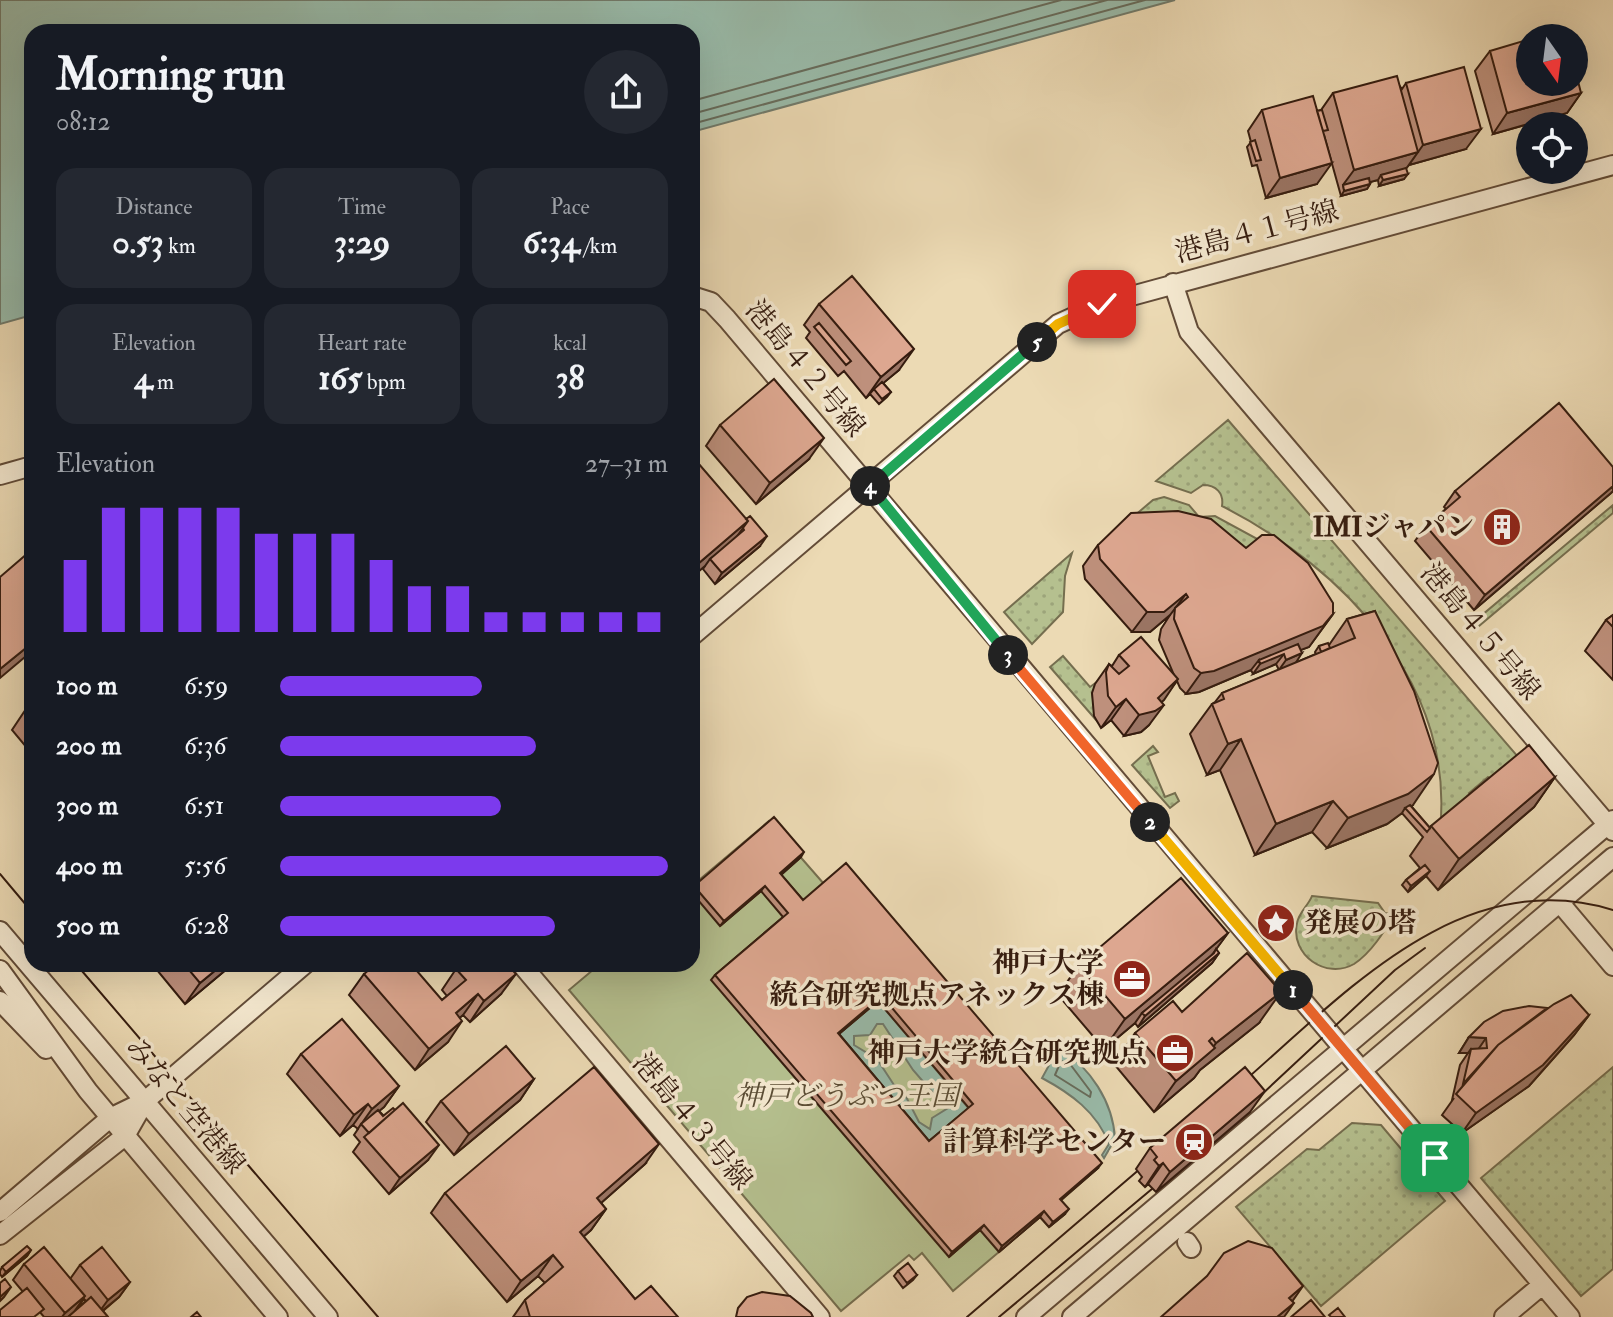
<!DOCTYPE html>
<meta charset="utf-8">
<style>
:root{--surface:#171b24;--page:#242831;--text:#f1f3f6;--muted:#9ea1a6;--accent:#7c3aed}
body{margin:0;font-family:"IM FELL Double Pica","Noto Serif JP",serif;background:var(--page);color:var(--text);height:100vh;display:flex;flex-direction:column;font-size:30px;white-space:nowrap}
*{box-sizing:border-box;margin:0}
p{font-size:26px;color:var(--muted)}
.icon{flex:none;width:44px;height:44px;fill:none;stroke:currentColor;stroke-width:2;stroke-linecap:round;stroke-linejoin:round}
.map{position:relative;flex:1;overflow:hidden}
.details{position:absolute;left:24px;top:24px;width:676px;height:948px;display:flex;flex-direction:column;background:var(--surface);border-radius:24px;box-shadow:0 8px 32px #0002}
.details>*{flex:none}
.needle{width:52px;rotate:166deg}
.fabs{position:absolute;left:1516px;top:24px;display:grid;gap:16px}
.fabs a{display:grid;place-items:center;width:72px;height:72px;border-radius:50%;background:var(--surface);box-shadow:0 8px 32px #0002;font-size:40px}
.pin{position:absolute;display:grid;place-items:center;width:68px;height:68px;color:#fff;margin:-34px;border-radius:16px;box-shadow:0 4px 12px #0006}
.km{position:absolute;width:40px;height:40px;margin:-20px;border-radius:50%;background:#222;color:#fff;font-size:22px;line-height:40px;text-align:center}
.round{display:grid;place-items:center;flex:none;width:84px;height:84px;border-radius:42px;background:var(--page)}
.head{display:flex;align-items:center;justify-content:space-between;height:136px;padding:0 32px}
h1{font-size:44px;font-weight:700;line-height:60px}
.metrics{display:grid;grid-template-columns:repeat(3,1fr);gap:12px;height:136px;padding:8px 32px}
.metrics div{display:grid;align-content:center;border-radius:20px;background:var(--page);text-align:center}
.metrics b{font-size:34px;font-weight:700}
.metrics small{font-size:22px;font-weight:400}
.metrics p{font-size:22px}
.chart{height:224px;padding:16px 32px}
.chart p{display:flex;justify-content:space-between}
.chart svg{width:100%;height:144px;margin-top:8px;stroke:var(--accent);stroke-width:6}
ul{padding:0 32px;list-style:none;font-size:26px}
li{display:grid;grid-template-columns:128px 96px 1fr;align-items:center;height:60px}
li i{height:20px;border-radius:10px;background:var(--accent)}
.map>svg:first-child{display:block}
.grass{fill:url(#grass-dots);stroke:#756e4f;stroke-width:2}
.park{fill:#b5c08f;stroke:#756e4f;stroke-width:2}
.water{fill:#9ba;stroke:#717b6c;stroke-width:2;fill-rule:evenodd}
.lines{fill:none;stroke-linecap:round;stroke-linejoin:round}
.shore{stroke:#676c5c;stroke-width:2}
.minor-casing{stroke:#634c38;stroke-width:22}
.minor{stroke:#f3e7ce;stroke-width:18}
.tram{stroke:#351c0f;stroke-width:2}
.wall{fill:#be907c;stroke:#351c0f;stroke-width:2;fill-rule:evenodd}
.shaded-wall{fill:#9b7565;stroke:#351c0f;stroke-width:2}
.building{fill:#dda790;stroke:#351c0f;stroke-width:2;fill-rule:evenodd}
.split-1-casing{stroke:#fff;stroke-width:16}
.split-2-casing{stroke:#fff;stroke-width:16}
.split-3-casing{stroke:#fff;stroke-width:16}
.split-4-casing{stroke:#fff;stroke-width:16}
.split-5-casing{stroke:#fff;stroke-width:16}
.split-6-casing{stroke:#fff;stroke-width:16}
.split-1{stroke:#f0652b;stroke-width:10}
.split-2{stroke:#f5b400;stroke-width:10}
.split-3{stroke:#f0652b;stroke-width:10}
.split-4{stroke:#22a559;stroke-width:10}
.split-5{stroke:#22a559;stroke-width:10}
.split-6{stroke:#f5b400;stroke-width:10}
.labels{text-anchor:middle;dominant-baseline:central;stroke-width:7;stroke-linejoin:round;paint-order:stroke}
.street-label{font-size:28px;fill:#351c0f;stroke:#f3e7ce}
.poi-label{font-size:28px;font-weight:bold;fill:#351c0f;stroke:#f3e7ce;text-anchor:end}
.park-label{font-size:28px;font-style:italic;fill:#5b4d35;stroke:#f3e7ce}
</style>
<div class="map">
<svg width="1613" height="1317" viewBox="0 0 1613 1317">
<defs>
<pattern id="grass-dots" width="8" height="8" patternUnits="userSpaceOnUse" patternTransform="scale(2)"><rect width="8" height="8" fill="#b5c08f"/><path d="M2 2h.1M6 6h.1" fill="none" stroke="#9ca47a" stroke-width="1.8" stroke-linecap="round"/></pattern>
</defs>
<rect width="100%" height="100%" fill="#ecdab4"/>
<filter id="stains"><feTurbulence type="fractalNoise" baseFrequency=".0025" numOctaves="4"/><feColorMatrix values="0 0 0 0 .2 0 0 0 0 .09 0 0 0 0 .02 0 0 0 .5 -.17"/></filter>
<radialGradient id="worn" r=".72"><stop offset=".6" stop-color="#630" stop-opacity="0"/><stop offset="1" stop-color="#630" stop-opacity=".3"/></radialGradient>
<!-- grass -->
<path class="grass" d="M1228 420 1525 765 1493 781 1488 777 1469 793 1475 800 1440 830C1455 685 1344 568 1222 506 1224 493 1216 485 1203 485L1191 493 1156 481Z
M1164 497 1189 505 1199 517 1215 516 1261 541 1232 568 1127 522 1153 500Z
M1613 505V513L1473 631 1469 626Z
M1072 553 1065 576 1063 612 1032 644 1004 612Z
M1063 656 1090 687 1105 676 1092 693 1097 721 1050 667Z
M1153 746 1158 752 1148 756 1165 797 1175 793 1179 801 1170 808 1132 765Z
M1312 896 1378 903 1385 913 1394 915C1384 932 1371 953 1354 964 1326 980 1290 955 1297 923 1299 912 1308 906 1312 896Z
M1613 1067V1269L1581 1296 1481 1178Z
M1352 1123 1381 1125 1445 1201 1321 1306 1236 1207 1307 1149 1319 1150Z"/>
<!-- park -->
<path class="park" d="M769 821 824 884 1098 1168 1057 1204 1065 1214 1049 1227 1040 1217 953 1291 922 1253 914 1260 909 1255 841 1311 569 990 600 964H692V886Z"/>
<!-- water -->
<path class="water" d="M0 0H1175L692 132V32H32V315L0 324Z
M878 1001 970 1110 925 1146 834 1038ZM877 1024H883L913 1070 933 1093 946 1101 948 1108 932 1118 930 1129 919 1122 901 1087 894 1085 877 1059 854 1045V1036L870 1035Z
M1059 1047C1090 1068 1113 1101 1115 1139L1104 1158 1102 1155 1109 1144C1097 1112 1070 1093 1042 1078Z"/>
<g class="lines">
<!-- shore -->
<path class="shore" d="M692 101 1061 0
M692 114 1107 0
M692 124 1145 0
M1061 1061 1070 1064 1091 1092 1090 1097 1055 1075Z"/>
<defs>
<path id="minor" d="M1173 283 1189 332 1613 831
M692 296 711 302 727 319 1570 1317
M0 475 32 466
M692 636 1058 324 1102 304 1613 165
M1560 903 1613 966
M0 931 328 1317
M521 964 820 1317
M0 970 88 1091 278 1317
M0 1001 46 1049
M0 1212 110 1118 145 1101 305 964
M0 1235 125 1136 145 1101
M1187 1242 1191 1248
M1026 1317 1613 820
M1072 1317 1613 857
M1504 1317 1542 1285"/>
</defs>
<!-- minor casing -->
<use href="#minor" class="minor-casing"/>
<!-- minor -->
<use href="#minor" class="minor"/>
<!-- tram -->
<path class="tram" d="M0 874 32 912
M76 964 378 1317
M1235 1089C1340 999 1459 862 1613 910
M1244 1111 1395 970 1425 948
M967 1317 1155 1156
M999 1317 1171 1173"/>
</g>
<!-- wall -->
<path class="wall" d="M1490 51 1581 93 1567 113 1493 134 1475 71Z
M1406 83 1466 149 1409 165 1406 168 1404 179 1379 186 1378 180 1370 182V184L1367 189 1341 196 1324 135 1317 184 1266 198 1257 165 1252 166 1247 147 1251 142 1248 131 1262 110 1317 111 1321 110 1333 93 1399 85 1402 89Z
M819 304 899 370 883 383 891 392 887 397 879 404 870 394 866 398 844 371 838 376 806 338 810 332 804 325Z
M720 425 809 459 756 504 706 446Z
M692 456 760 546 715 584 703 569 705 566Z
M1613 467V491L1611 493 1474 610 1415 541 1426 526 1446 509 1444 507 1455 491Z
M1098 545 1333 614 1309 647 1300 650 1295 663 1316 654 1315 652 1319 646 1329 645 1347 619 1375 611 1413 805 1411 806 1430 828 1431 826 1555 777 1534 807 1438 890 1426 876 1408 892 1402 885 1406 880 1420 868 1410 856 1423 837 1402 813 1387 824 1327 848 1312 832 1255 855 1220 770 1207 775 1190 734 1212 704 1215 702 1222 693 1279 670 1276 664 1253 674 1251 670 1199 692 1186 694 1180 688 1177 681 1161 702 1149 725 1141 732 1124 736 1111 720 1101 728 1094 716 1092 693 1095 684 1109 664 1112 666 1119 655 1174 675 1159 640 1161 629 1170 615 1150 632H1132L1085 579 1083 566Z
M1613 615V680L1585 651 1606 620Z
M32 704V754L12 730 26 709Z
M801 857 781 875 803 900 1098 1168 1061 1200 1065 1214 1049 1227 1040 1217 999 1252 980 1230 949 1257 711 980 715 975 783 917 761 891 720 926 692 893V888L694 886ZM878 1001 969 1108 929 1141 839 1034Z
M1228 933 1216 949 1219 953 1212 963 1138 1027 1135 1023 1104 1049 1058 995 1079 965Z
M152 964H231L228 968 185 1004Z
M456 969 501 994 470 1022 463 1015 459 1018 448 1042 415 1070 349 995 364 974 442 1000 447 996 442 990Z
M1182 1012 1259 1023 1200 1070 1194 1078 1154 1112 1114 1064 1135 1033Z
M1589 1015 1574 1035 1529 1086 1462 1133 1442 1115 1454 1098 1452 1100 1460 1065 1468 1053H1459L1469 1037Z
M301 1054 399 1086 384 1107 379 1111 428 1160 389 1194 353 1152 360 1142 354 1135 358 1129 353 1125 340 1136 287 1074Z
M534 1079 520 1100 454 1155 426 1122 441 1101Z
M1250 1112 1156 1192 1148 1184 1145 1187 1139 1181 1142 1177 1136 1169 1150 1148Z
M645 1164 601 1203 606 1209 591 1230 583 1237 635 1299 678 1317H513L525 1300 545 1283 538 1276 507 1302 431 1213 445 1193Z
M31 1250 27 1256 2 1277 0 1274V1271L2 1267Z
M24 1264 70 1279 80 1265 130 1282 119 1297 103 1311 108 1317H44L13 1280ZM84 1299 86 1301 75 1311Z
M898 1271 917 1275 913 1280 903 1288 894 1276Z"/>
<!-- shaded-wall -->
<path class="shaded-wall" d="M1581 93 1567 113 1493 134 1507 113Z
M1481 129 1466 149 1409 165 1423 145Z
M1418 152 1403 173 1381 175 1378 180 1344 189 1343 185 1354 170Z
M1332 163 1317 184 1266 198 1280 178Z
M1408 174 1404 179 1379 186 1383 180Z
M1370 184 1367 189 1341 196 1344 191Z
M914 349 899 370 875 390 874 389 866 398 881 377Z
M824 438 809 459 756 504 770 483Z
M1613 486V491L1611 493 1474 610 1485 595Z
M748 521 733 542 710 559 705 566 692 577V569Z
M767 536 760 546 715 584 722 573Z
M1186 594 1170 615 1150 632H1132L1147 612Z
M1333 614 1309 647 1285 656 1284 654 1276 664 1253 674 1260 664 1259 660 1251 670 1199 692 1186 694 1201 673Z
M32 643V651L0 678V669Z
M1302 653 1295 664 1279 670 1286 660Z
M1178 679 1164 700 1150 712 1164 705 1149 725 1141 732 1124 736 1139 715Z
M1126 699 1111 720 1101 728 1116 707Z
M1241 739 1220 770 1207 775 1228 744Z
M1434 774 1413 805 1407 809 1405 808 1402 813 1387 824 1327 848 1348 818Z
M1555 777 1534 807 1438 890 1459 859Z
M1333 801 1312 832 1255 855 1276 824Z
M804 852 801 857 776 879 780 873Z
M1430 871 1426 876 1408 892 1411 886Z
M765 886 761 891 720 926 724 921Z
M1228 933 1206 963 1142 1013 1135 1023 1104 1049 1125 1019Z
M1219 953 1212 963 1138 1027 1145 1016Z
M223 964H231L228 968 185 1004 200 983Z
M516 974 501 994 470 1022 484 1001Z
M1281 992 1259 1023 1200 1070 1194 1078 1154 1112 1176 1081 1210 1052 1216 1043Z
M478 994 463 1015 441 1034 456 1013Z
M882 996 878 1001 834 1038 838 1033Z
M1589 1015 1574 1035 1529 1086 1462 1133 1476 1113Z
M462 1021 448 1042 415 1070 429 1049Z
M1469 1037 1486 1038 1475 1054 1471 1049 1468 1053H1459Z
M534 1079 520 1100 454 1155 469 1134Z
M399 1086 384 1107 362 1125 361 1124 357 1130 372 1109Z
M1265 1091 1250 1112 1156 1192 1170 1172Z
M368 1104 353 1125 340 1136 354 1115Z
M659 1144 645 1164 583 1219 597 1198Z
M439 1145 428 1160 389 1194 400 1178Z
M1102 1163 1098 1168 1056 1204 1060 1199Z
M1163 1163 1148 1184 1145 1187 1159 1166Z
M606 1209 591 1230 565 1253 580 1232Z
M1069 1209 1065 1214 1049 1227 1053 1222Z
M1044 1211 1040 1217 999 1252 1002 1246Z
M984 1225 980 1230 949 1257 952 1252Z
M31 1250 27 1256 2 1277 6 1272Z
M553 1255 538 1276 507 1302 521 1281Z
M130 1282 119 1297 97 1315 108 1300Z
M1303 1286 1289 1306V1298Z
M11 1287 4 1297 0 1301V1297Z
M85 1296 74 1312 68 1317H62L65 1313Z
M1294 1303 1284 1317H1277Z"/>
<!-- building -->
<path class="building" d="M1564 30 1567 38H1535Z
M1530 39V82H1574V65L1581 93 1507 113 1490 51Z
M1464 67 1481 129 1423 145 1406 83Z
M1397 76 1418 152 1354 170 1333 93Z
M1313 96 1332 163 1280 178 1262 110Z
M1322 110 1328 130 1323 131 1317 111Z
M1255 140 1261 160 1256 161 1250 142Z
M1406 168 1408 174 1383 180 1381 175Z
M1369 178 1370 184 1344 191 1343 185Z
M852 276 914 349 881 377 819 304Z
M819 323 851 361 846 365 814 327Z
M774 379 824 438 770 483 720 425Z
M882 382 891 392 882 399 874 389Z
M1559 403 1613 467V486L1485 595 1426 526 1460 497 1455 491Z
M692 456 748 521 692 569Z
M1178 511 1211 519 1246 548 1262 535H1274L1308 563 1333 603V614L1323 626 1214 671 1201 673 1194 668 1174 619 1175 608 1188 597 1186 594 1164 612H1147L1100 559 1098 545 1131 513Z
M750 516 767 536 722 573 710 559 744 530 743 528 748 521 746 519Z
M28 553 32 558V643L0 669V577Z
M1375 611 1414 691 1438 763 1434 774 1408 794 1348 818 1333 801 1276 824 1241 739 1228 744 1212 704 1224 699 1222 693 1355 638 1347 619Z
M1613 615V627L1606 620Z
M1141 637 1178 679 1158 698 1164 705 1155 711 1139 715 1126 699 1116 707 1108 696 1106 672 1109 664 1119 674 1129 666 1119 655Z
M1328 643 1330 648 1321 652 1319 646Z
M1298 644 1302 653 1286 660 1284 654 1260 664 1259 660Z
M32 704V716L26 709Z
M1529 745 1555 777 1459 859 1431 826Z
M1410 805 1430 828 1427 832 1405 808Z
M774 817 804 852 780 873 803 900 846 863 1102 1163 1060 1199 1069 1209 1053 1222 1044 1211 1002 1246 984 1225 952 1252 715 975 788 913 765 886 724 921 694 886ZM882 996 973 1104 929 1141 838 1033Z
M1425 865 1430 871 1411 886 1406 880Z
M1181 878 1228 933 1125 1019 1079 965Z
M1216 949 1219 953 1145 1016 1142 1013 1214 953Z
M1247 953 1281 992 1216 1043 1212 1038 1209 1041 1215 1048 1176 1081 1135 1033 1173 1001 1182 1012Z
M184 964H223L200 983Z
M376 964H411L442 1000 466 980 456 969 462 964H507L516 974 484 1001 478 994 456 1013 462 1021 429 1049 364 974Z
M1571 995 1589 1015 1543 1065 1476 1113 1456 1094 1498 1045 1554 1004Z
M1529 1006 1547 1008 1498 1045 1463 1084 1471 1049 1487 1048 1486 1038 1469 1037 1484 1022 1503 1011Z
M342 1019 399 1086 372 1109 368 1104 354 1115 301 1054Z
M506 1046 534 1079 469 1134 441 1101Z
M594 1067 659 1144 597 1198 606 1209 580 1232 635 1299 651 1286 678 1317H530L525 1300 563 1267 553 1255 521 1281 445 1193Z
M1245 1067 1265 1091 1170 1172 1163 1163 1159 1166 1154 1160 1157 1157 1150 1148Z
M403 1103 439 1145 400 1178 364 1137Z
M393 1108 395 1110 369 1133 361 1124 378 1110 383 1116Z
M1248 1241 1272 1248 1303 1286 1289 1298 1294 1303 1277 1317H1161L1207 1276 1224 1253Z
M27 1246 31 1250 6 1272 2 1267Z
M44 1247 85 1296 65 1313 24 1264Z
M102 1247 130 1282 108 1300 80 1265Z
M908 1263 917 1275 907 1283 898 1271Z
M5 1279 11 1287 0 1297V1283Z
M27 1288 44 1309 34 1317H0V1310Z
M762 1292 790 1296 811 1313 813 1317H736L738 1308 747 1297Z
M91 1297 108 1317H68Z
M1311 1300 1325 1317H1291Z
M1338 1308 1345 1317H1331L1329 1315Z
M197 1312 201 1317H191Z"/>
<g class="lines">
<defs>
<path id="split-1" d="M1293 990 1435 1158"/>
<path id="split-2" d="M1150 822 1293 990"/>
<path id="split-3" d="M1008 655 1150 822"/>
<path id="split-4" d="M870 486 1008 655"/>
<path id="split-5" d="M870 486 1037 342"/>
<path id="split-6" d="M1037 342 1058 324 1102 304"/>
</defs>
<!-- split-1 casing -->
<use href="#split-1" class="split-1-casing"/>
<!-- split-2 casing -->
<use href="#split-2" class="split-2-casing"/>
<!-- split-3 casing -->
<use href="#split-3" class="split-3-casing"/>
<!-- split-4 casing -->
<use href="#split-4" class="split-4-casing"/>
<!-- split-5 casing -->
<use href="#split-5" class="split-5-casing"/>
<!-- split-6 casing -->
<use href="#split-6" class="split-6-casing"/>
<!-- split-1 -->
<use href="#split-1" class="split-1"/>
<!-- split-2 -->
<use href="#split-2" class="split-2"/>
<!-- split-3 -->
<use href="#split-3" class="split-3"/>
<!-- split-4 -->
<use href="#split-4" class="split-4"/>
<!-- split-5 -->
<use href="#split-5" class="split-5"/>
<!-- split-6 -->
<use href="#split-6" class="split-6"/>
</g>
<!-- icons -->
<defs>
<symbol id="building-disc" viewBox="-11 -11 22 22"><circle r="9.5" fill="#8f2418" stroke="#f3e7ce"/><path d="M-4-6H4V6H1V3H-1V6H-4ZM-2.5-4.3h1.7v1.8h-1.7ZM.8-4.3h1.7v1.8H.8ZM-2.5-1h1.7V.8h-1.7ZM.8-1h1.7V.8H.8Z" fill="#fff"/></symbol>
<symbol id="sight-disc" viewBox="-11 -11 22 22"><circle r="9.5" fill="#8f2418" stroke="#f3e7ce"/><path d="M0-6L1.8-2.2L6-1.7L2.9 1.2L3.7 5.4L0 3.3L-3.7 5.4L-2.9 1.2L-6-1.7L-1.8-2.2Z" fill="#fff"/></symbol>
<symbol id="office-disc" viewBox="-11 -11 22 22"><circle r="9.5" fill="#8f2418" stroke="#f3e7ce"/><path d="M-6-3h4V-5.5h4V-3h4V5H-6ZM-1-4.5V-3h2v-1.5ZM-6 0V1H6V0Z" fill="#fff"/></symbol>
<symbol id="station-disc" viewBox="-11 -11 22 22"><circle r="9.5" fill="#8f2418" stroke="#f3e7ce"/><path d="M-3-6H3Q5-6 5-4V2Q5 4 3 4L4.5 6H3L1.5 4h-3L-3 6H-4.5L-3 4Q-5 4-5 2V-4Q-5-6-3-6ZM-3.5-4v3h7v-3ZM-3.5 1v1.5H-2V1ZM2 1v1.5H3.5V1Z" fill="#fff"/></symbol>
</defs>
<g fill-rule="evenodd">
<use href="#building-disc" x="1480" y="505" width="44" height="44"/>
<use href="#sight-disc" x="1254" y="901" width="44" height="44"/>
<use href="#office-disc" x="1110" y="957" width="44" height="44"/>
<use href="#office-disc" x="1153" y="1031" width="44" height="44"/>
<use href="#station-disc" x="1172" y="1120" width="44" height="44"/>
</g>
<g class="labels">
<!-- street labels -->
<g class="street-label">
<text transform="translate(1257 232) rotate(-15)">港島４１号線</text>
<text transform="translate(805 369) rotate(50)">港島４２号線</text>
<text transform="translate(1480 632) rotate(50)">港島４５号線</text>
<text transform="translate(185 1106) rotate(50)">みなと空港線</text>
<text transform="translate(692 1122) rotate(50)">港島４３号線</text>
</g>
<!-- poi labels -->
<g class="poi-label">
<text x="1474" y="527">IMIジャパン</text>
<text x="1304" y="923" text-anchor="start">発展の塔</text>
<text x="1104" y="963">神戸大学<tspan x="1104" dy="32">統合研究拠点アネックス棟</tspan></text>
<text x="1147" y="1053">神戸大学統合研究拠点</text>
<text x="1166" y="1142">計算科学センター</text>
</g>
<!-- park labels -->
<g class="park-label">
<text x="847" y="1096">神戸どうぶつ王国</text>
</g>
</g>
<rect width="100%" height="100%" filter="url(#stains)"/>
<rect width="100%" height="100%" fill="url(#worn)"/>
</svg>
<div class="fabs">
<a><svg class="needle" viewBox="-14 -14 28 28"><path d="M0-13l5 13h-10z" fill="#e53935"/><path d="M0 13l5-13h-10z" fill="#9ea1a6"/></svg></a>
<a><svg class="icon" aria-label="locate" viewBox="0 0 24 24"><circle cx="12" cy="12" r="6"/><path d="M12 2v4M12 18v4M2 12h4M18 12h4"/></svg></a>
</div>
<div class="pin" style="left:1435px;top:1158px;background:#1e9e55"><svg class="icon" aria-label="arrive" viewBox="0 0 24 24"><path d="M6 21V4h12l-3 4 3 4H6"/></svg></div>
<div class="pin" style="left:1102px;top:304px;background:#d93025"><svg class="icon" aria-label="check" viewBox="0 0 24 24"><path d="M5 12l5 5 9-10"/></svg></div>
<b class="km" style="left:1293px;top:990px">1</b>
<b class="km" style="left:1150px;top:822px">2</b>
<b class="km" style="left:1008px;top:655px">3</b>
<b class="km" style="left:870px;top:486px">4</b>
<b class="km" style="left:1037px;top:342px">5</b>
<section class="details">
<div class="head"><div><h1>Morning run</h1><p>08:12</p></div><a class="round"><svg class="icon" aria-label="share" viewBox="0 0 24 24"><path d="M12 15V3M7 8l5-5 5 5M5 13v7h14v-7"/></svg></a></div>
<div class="metrics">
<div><p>Distance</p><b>0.53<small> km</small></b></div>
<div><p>Time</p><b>3:29</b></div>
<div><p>Pace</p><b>6:34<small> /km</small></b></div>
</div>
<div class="metrics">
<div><p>Elevation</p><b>4<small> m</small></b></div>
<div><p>Heart rate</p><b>165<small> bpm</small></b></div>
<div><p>kcal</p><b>38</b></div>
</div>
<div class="chart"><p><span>Elevation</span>27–31 m</p>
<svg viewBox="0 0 160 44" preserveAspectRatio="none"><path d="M5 44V22M15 44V6M25 44V6M35 44V6M45 44V6M55 44V14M65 44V14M75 44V14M85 44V22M95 44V30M105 44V30M115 44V38M125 44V38M135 44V38M145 44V38M155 44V38"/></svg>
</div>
<ul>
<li><b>100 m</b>6:59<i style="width:52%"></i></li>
<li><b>200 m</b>6:36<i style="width:66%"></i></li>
<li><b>300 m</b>6:51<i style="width:57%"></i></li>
<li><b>400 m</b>5:56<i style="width:100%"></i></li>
<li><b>500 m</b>6:28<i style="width:71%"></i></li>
</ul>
</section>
</div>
